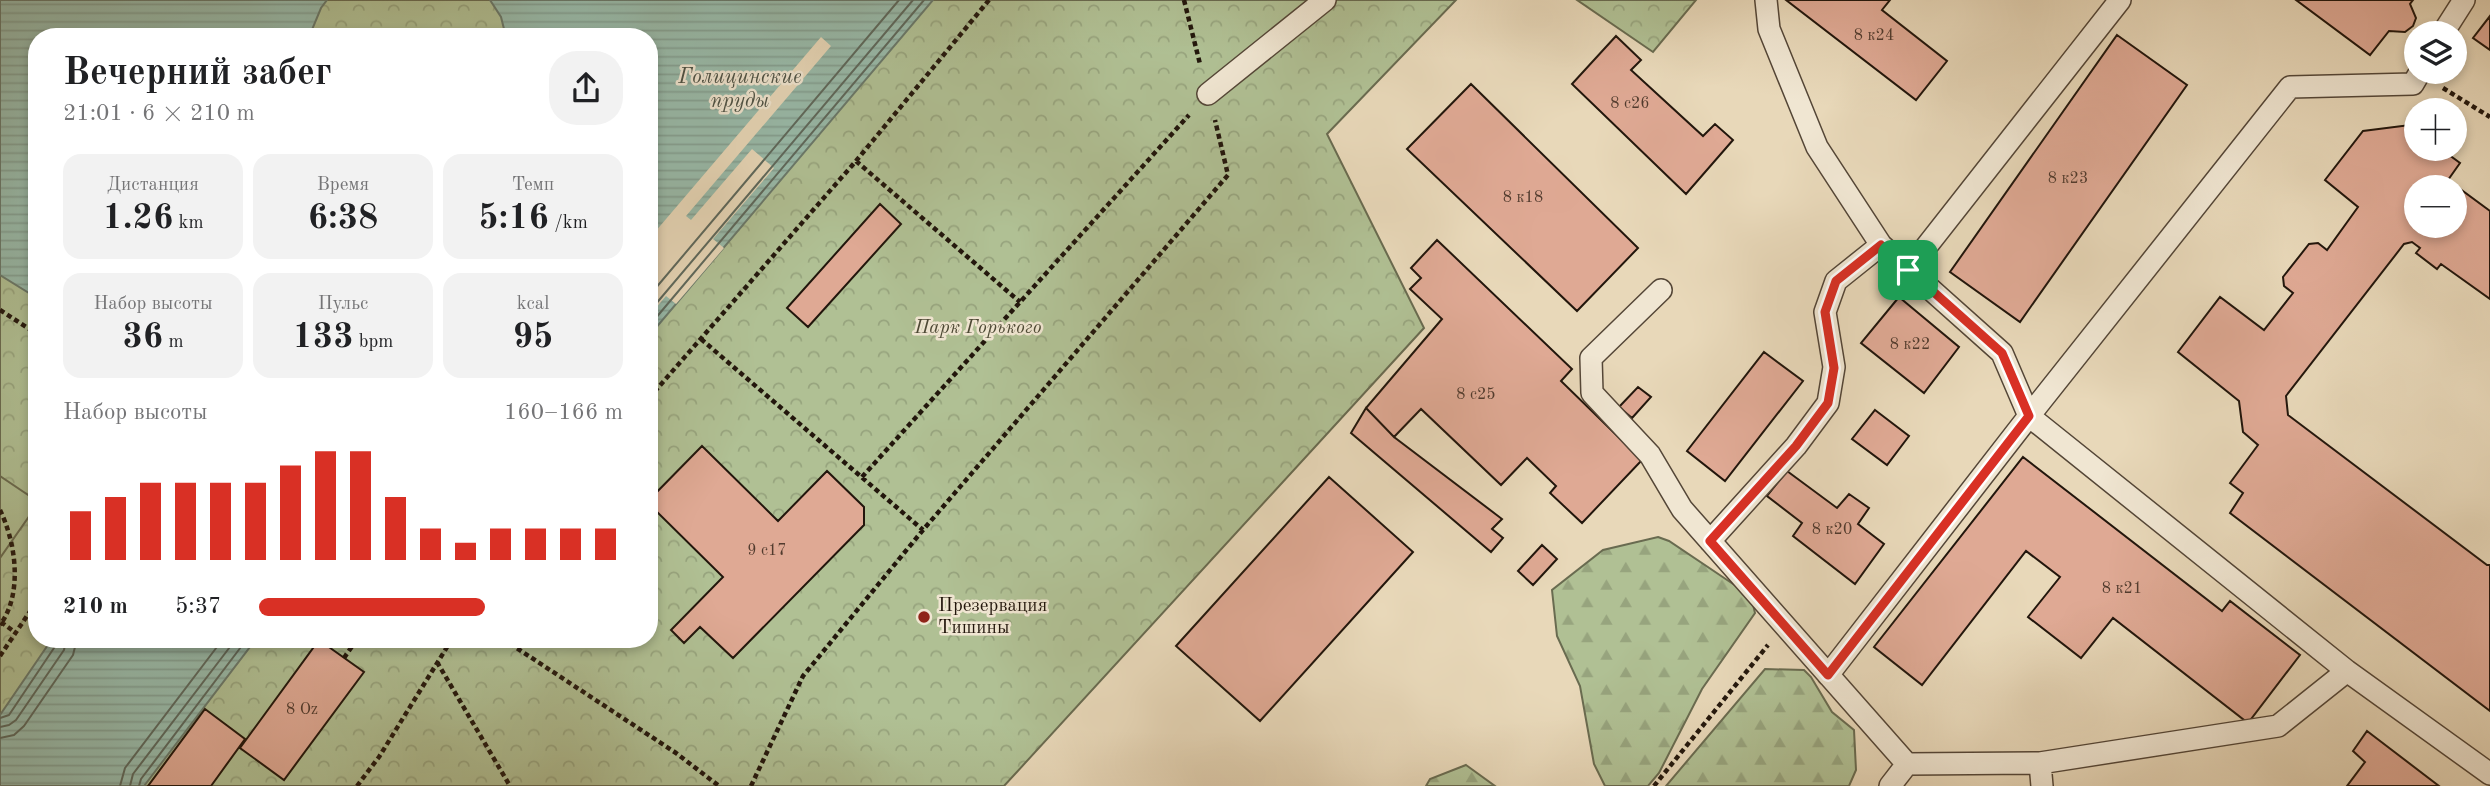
<!DOCTYPE html>
<html lang="ru">
<meta charset="utf-8">
<style>
:root{--surface:#fff;--page:#f2f2f2;--text:#202124;--muted:#757577;--accent:#d93025}
body{margin:0;font-family:"Old Standard TT",serif;background:var(--page);color:var(--text);height:100vh;display:flex;flex-direction:column;font-size:26px;white-space:nowrap}
*{box-sizing:border-box;margin:0}
p{font-size:23px;color:var(--muted)}
.icon{flex:none;width:38px;height:38px;fill:none;stroke:currentColor;stroke-width:2;stroke-linecap:round;stroke-linejoin:round}
.map{position:relative;flex:1;overflow:hidden}
.sheet{position:absolute;left:28px;top:28px;width:630px;height:620px;display:flex;flex-direction:column;background:var(--surface);border-radius:28px;box-shadow:0 4px 10px #0003}
.sheet>*{flex:none}
.buttons{position:absolute;left:2404px;top:21px;display:grid;gap:14px}
.buttons a{display:grid;place-items:center;width:63px;height:63px;border-radius:50%;background:var(--surface);box-shadow:0 4px 10px #0003;font-size:35px}
.pin{position:absolute;display:grid;place-items:center;width:60px;height:60px;color:#fff;margin:-30px;border-radius:14px;box-shadow:0 4px 10px #0006}
.round{display:grid;place-items:center;flex:none;width:74px;height:74px;border-radius:28px;background:var(--page)}
.head{display:flex;align-items:center;justify-content:space-between;height:119px;padding:0 35px}
h1{font-size:38px;font-weight:700;line-height:52px}
.figures{display:grid;grid-template-columns:repeat(3,1fr);gap:10px;height:119px;padding:7px 35px}
.figures div{display:grid;align-content:center;border-radius:18px;background:var(--page);text-align:center}
.figures b{font-size:35px;font-weight:700}
.figures small{font-size:19px;font-weight:400}
.figures p{font-size:19px}
.chart{height:196px;padding:14px 35px}
.chart p{display:flex;justify-content:space-between}
.chart svg{width:100%;height:126px;margin-top:7px;stroke:var(--accent);stroke-width:6}
ul{padding:0 35px;list-style:none;font-size:23px}
li{display:grid;grid-template-columns:112px 84px 1fr;align-items:center;height:52px}
li i{height:18px;border-radius:9px;background:var(--accent)}
.map>svg:first-child{display:block}
.forest{fill:url(#forest-firs);stroke:#696b50;stroke-width:2}
.park{fill:url(#park-crowns);stroke:#696b50;stroke-width:2;fill-rule:evenodd}
.garden{fill:#b0c094;stroke:#696b50;stroke-width:2}
.water{fill:url(#water-rules);stroke:#69796b;stroke-width:2}
.pier{fill:#e8d8b9}
.lines{fill:none;stroke-linecap:round;stroke-linejoin:round}
.shore{stroke:#5d685c;stroke-width:2}
.building{fill:#dfa994;stroke:#22160c;stroke-width:2;fill-rule:evenodd}
.lane-casing{stroke:#544637;stroke-width:24}
.path{stroke:#22160c;stroke-width:4.5;stroke-dasharray:5 3.5;stroke-linecap:butt}
.lane{stroke:#f0e6d2;stroke-width:21}
.route-casing{stroke:#fff;stroke-width:14}
.route{stroke:#d93025;stroke-width:9}
.poi-dot{fill:#8f2418;stroke:#f0e6d2;stroke-width:2.5}
.labels{text-anchor:middle;dominant-baseline:central;stroke-width:5;stroke-linejoin:round;paint-order:stroke}
.number-label{font-size:16px;fill:#513b2e}
.park-label{font-size:19px;font-style:italic;fill:#4d4935;stroke:#f0e6d2}
.poi-label{font-size:19px;fill:#22160c;stroke:#f0e6d2;text-anchor:start}
.water-label{font-size:21px;font-style:italic;fill:#4b5044;stroke:#f0e6d2}
</style>
<div class="map">
<svg width="2490" height="786" viewBox="0 0 2490 786">
<defs>
<pattern id="forest-firs" width="22" height="20" patternUnits="userSpaceOnUse" patternTransform="scale(1.75)"><rect width="22" height="20" fill="#b0c094"/><path d="M5 1l3.5 6h-7zM16 11l3.5 6h-7z" fill="#97a47e"/></pattern>
<pattern id="park-crowns" width="20" height="18" patternUnits="userSpaceOnUse" patternTransform="scale(1.75)"><rect width="20" height="18" fill="#b0c094"/><path d="M2 6a3 3 0 1 1 6 0M12 15a3 3 0 1 1 6 0" fill="none" stroke="#97a47e"/></pattern>
<pattern id="water-rules" width="6" height="5" patternUnits="userSpaceOnUse" patternTransform="scale(1.75)"><rect width="6" height="5" fill="#98bbab"/><path d="M0 2.5h6" fill="none" stroke="#83a092"/></pattern>
</defs>
<rect width="100%" height="100%" fill="#e8d8b9"/>
<filter id="stains"><feTurbulence type="fractalNoise" baseFrequency=".00286" numOctaves="4"/><feColorMatrix values="0 0 0 0 .2 0 0 0 0 .09 0 0 0 0 .02 0 0 0 .5 -.17"/></filter>
<radialGradient id="worn" r=".72"><stop offset=".6" stop-color="#630" stop-opacity="0"/><stop offset="1" stop-color="#630" stop-opacity=".3"/></radialGradient>
<!-- forest -->
<path class="forest" d="M1658 537 1669 541 1751 596 1755 613 1702 689 1659 773 1648 786H1605L1594 764 1580 686 1557 636 1552 590 1603 550Z
M1765 669 1804 670 1811 677 1832 712 1854 730 1856 770 1849 786H1666Z
M1466 765 1495 786H1426L1430 779Z"/>
<!-- park -->
<path class="park" d="M0 0H1456L1327 134 1424 328 1004 786H0ZM37 37H649V639H37Z
M1577 0H1696L1653 52Z"/>
<!-- garden -->
<path class="garden" d="M0 476 37 501V505L0 558Z"/>
<!-- water -->
<path class="water" d="M0 0H327L321 8 309 37H37V298L0 275Z
M490 0H933L649 336V37H506L501 17Z
M52 639H256L144 786H0V715Z"/>
<!-- pier -->
<path class="pier" d="M821 37 831 46 686 216 691 220 752 149 774 168 713 239 724 248 676 304 666 296 649 316V239Z"/>
<g class="lines">
<!-- shore -->
<path class="shore" d="M649 296 899 0
M649 312 913 0
M649 326 924 0
M0 718 9 715 56 645 57 639
M0 727 9 725 16 720 64 650 66 639
M0 738 14 735 24 726 73 655 77 639
M120 786 125 768 223 639
M130 786 133 774 236 639
M139 786 141 779 247 639"/>
</g>
<!-- building -->
<path class="building" d="M1786 0H1890L1882 10 1947 61 1916 100Z
M2296 0H2413L2410 4 2416 18 2413 26 2405 32 2389 31 2370 55Z
M2490 16V50L2473 38Z
M2117 35 2187 85 2020 322 1950 272Z
M1616 36 1641 60 1631 70 1703 136 1715 124 1733 140 1686 194 1572 84Z
M1471 84 1638 248 1577 311 1407 149Z
M2410 125 2417 130V149H2441L2460 163 2448 180 2490 211V299L2441 264 2437 269 2416 253 2420 248 2412 242 2404 244 2286 396 2288 415 2487 565H2490V711L2230 513 2243 493 2230 483 2258 445 2243 432 2239 401 2178 352 2220 297 2264 330 2293 293 2284 286 2283 277 2309 244 2318 243 2327 250 2358 207 2325 180 2363 131ZM2417 187H2455V226H2417Z
M880 204 901 224 808 327 787 308Z
M1437 240 1572 369 1561 381 1642 460 1582 523 1550 493 1556 486 1527 458 1501 485 1421 409 1394 437 1366 408 1442 319 1410 289 1421 278 1411 268Z
M1899 297 1959 347 1924 393 1861 343Z
M1764 352 1803 381 1725 481 1687 451Z
M1638 387 1651 397 1632 418 1619 407Z
M1366 408 1394 437 1502 519 1492 529 1503 538 1491 552 1351 433Z
M1875 410 1909 436 1887 465 1852 439Z
M702 446 778 521 827 471 864 507V525L733 658 700 627 684 643 671 630 723 577 649 504V500Z
M2023 457 2222 611 2230 601 2300 655 2248 723 2113 618 2081 658 2028 617 2060 577 2026 551 1922 685 1874 647Z
M1787 471 1837 508 1849 494 1869 508 1858 524 1884 544 1855 584 1793 536 1802 523 1767 496Z
M1329 477 1413 552 1260 721 1176 646Z
M1542 545 1557 559 1533 585 1518 571Z
M319 640 364 672 284 780 240 748Z
M205 709 245 739 211 786H148Z
M2367 731 2439 786H2347L2365 762 2353 751Z"/>
<g class="lines">
<defs>
<path id="lane" d="M1766 0 1769 29 1817 147 1881 245 2002 353 2029 416 2347 671 2490 774
M2443 33 2464 0
M1208 94 1325 0
M1908 270 2120 0
M1661 290 1591 358 1592 393 1650 455 1682 509 1907 764
M1710 541 1796 446 1828 403 1834 367 1825 312 1836 281 1881 245
M1828 675 2029 416 2290 87 2413 84 2420 72
M1890 786 1907 764 2040 763
M2042 786 2040 763 2278 726 2347 671"/>
</defs>
<!-- lane casing -->
<use href="#lane" class="lane-casing"/>
<!-- path -->
<path class="path" d="M1184 0 1200 64
M2443 88 2490 117
M856 161 1020 302
M0 310 37 334
M701 339 923 530
M649 398 856 161 989 0
M862 477 1189 115
M0 510C16 543 23 594 0 625
M1 622 16 633
M503 639 676 753 719 786
M0 656 37 601
M344 658 357 639
M437 662 510 786
M357 786 379 757 452 639
M751 786 803 676 923 530 1228 175 1215 120
M1654 786 1768 645"/>
<!-- lane -->
<use href="#lane" class="lane"/>
</g>
<g class="lines">
<defs>
<path id="route" d="M1881 245 2002 353 2029 416 1828 675 1710 541 1796 446 1828 403 1834 368 1825 312 1836 281Z"/>
</defs>
<!-- route casing -->
<use href="#route" class="route-casing"/>
<!-- route -->
<use href="#route" class="route"/>
</g>
<!-- markers -->
<circle class="poi-dot" cx="924" cy="617" r="7"/>
<g class="labels">
<!-- number labels -->
<g class="number-label">
<text x="1874" y="36">8 к24</text>
<text x="1630" y="104">8 с26</text>
<text x="2068" y="179">8 к23</text>
<text x="1523" y="198">8 к18</text>
<text x="1910" y="345">8 к22</text>
<text x="1476" y="395">8 с25</text>
<text x="1832" y="530">8 к20</text>
<text x="767" y="551">9 с17</text>
<text x="2122" y="589">8 к21</text>
<text x="302" y="710">8 Oz</text>
</g>
<!-- park labels -->
<g class="park-label">
<text x="978" y="328">Парк Горького</text>
</g>
<!-- poi labels -->
<g class="poi-label">
<text x="938" y="606">Презервация<tspan x="938" dy="22">Тишины</tspan></text>
</g>
<!-- water labels -->
<g class="water-label">
<text x="740" y="77">Голицинские<tspan x="740" dy="24">пруды</tspan></text>
</g>
</g>
<rect width="100%" height="100%" filter="url(#stains)"/>
<rect width="100%" height="100%" fill="url(#worn)"/>
</svg>
<div class="buttons">
<a><svg class="icon" aria-label="layers" viewBox="0 0 24 24"><path d="M12 4l9 5-9 5-9-5zM3 14l9 5 9-5"/></svg></a>
<a>+</a>
<a>−</a>
</div>
<div class="pin" style="left:1908px;top:270px;background:#1e9e55"><svg class="icon" aria-label="arrive" viewBox="0 0 24 24"><path d="M6 21V4h12l-3 4 3 4H6"/></svg></div>
<section class="sheet">
<div class="head"><div><h1>Вечерний забег</h1><p>21:01 · 6 × 210 m</p></div><a class="round"><svg class="icon" aria-label="share" viewBox="0 0 24 24"><path d="M12 15V3M7 8l5-5 5 5M5 13v7h14v-7"/></svg></a></div>
<div class="figures">
<div><p>Дистанция</p><b>1.26<small> km</small></b></div>
<div><p>Время</p><b>6:38</b></div>
<div><p>Темп</p><b>5:16<small> /km</small></b></div>
</div>
<div class="figures">
<div><p>Набор высоты</p><b>36<small> m</small></b></div>
<div><p>Пульс</p><b>133<small> bpm</small></b></div>
<div><p>kcal</p><b>95</b></div>
</div>
<div class="chart"><p><span>Набор высоты</span>160–166 m</p>
<svg viewBox="0 0 160 44" preserveAspectRatio="none"><path d="M5 44V27M15 44V22M25 44V17M35 44V17M45 44V17M55 44V17M65 44V11M75 44V6M85 44V6M95 44V22M105 44V33M115 44V38M125 44V33M135 44V33M145 44V33M155 44V33"/></svg>
</div>
<ul>
<li><b>210 m</b>5:37<i style="width:62%"></i></li>
</ul>
</section>
</div>
